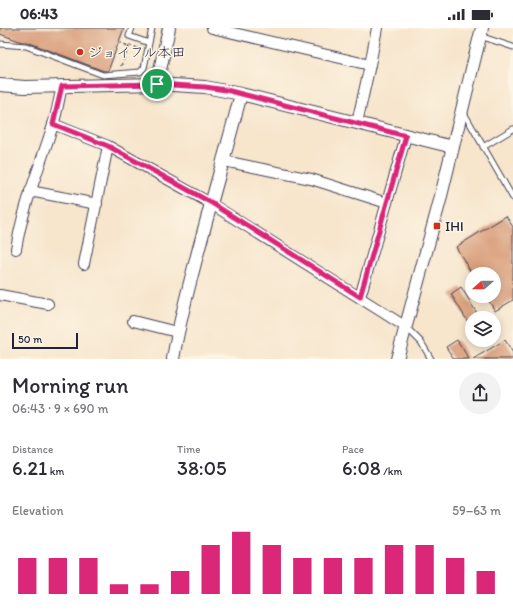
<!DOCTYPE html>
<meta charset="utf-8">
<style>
:root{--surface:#fff;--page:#f2f2f3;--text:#2b2b33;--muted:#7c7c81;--accent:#db2777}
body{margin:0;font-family:Itim,"Klee One",sans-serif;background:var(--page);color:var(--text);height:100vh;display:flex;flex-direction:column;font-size:15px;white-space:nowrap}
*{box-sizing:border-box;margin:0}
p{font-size:13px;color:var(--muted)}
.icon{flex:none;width:22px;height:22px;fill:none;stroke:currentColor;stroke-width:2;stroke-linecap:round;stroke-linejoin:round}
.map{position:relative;height:331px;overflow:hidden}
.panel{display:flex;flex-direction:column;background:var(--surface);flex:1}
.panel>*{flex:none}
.needle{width:26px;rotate:249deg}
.controls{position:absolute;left:465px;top:239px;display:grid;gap:8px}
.controls a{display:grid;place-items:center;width:36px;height:36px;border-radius:50%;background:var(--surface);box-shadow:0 2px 10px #0003;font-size:20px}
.scale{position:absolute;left:12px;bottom:10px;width:66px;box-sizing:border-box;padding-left:4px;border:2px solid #22223b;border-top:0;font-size:11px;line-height:14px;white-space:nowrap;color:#22223b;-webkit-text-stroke:3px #fcf5e5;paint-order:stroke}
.pin{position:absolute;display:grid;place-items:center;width:34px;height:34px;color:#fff;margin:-17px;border:2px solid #fff;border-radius:50%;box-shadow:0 1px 4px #0007}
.round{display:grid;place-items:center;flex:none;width:42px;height:42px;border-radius:21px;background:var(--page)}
.summary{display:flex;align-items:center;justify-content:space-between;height:68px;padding:0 12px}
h1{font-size:22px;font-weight:600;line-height:30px}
.stats{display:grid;grid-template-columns:repeat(3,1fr);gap:6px;height:68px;padding:4px 12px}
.stats div{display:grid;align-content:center}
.stats b{font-size:20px;font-weight:600}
.stats small{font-size:11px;font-weight:400}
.stats p{font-size:11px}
.chart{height:112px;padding:8px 12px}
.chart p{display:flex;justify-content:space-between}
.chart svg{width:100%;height:72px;margin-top:4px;stroke:var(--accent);stroke-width:6}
.status{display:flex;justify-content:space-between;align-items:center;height:28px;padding:0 20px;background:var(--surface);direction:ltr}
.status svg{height:11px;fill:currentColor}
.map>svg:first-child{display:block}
.building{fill:#d89b78}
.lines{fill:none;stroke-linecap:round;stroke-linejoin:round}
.service-casing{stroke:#423f51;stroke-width:7}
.minor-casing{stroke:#423f51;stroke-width:12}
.tertiary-casing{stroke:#423f51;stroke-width:14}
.path{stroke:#423f51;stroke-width:1.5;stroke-dasharray:3 3;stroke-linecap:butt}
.service{stroke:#fff;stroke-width:5}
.minor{stroke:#fff;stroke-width:10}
.tertiary{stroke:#fff;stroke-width:12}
.route-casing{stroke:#fff;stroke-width:8}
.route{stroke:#db2777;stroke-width:5}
.poi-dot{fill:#c8321e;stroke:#fcf5e5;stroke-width:1.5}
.labels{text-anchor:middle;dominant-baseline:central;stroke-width:3;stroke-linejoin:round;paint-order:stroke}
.poi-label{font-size:14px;fill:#22223b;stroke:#fcf5e5;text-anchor:start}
</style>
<div class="status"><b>06:43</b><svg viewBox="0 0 49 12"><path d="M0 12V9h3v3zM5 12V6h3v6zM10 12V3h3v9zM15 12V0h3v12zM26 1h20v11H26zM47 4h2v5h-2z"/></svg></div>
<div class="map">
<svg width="513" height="331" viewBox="0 0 513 331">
<rect width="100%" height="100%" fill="#fcf5e5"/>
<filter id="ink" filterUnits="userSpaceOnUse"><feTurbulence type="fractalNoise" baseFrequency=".025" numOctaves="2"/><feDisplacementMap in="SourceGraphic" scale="8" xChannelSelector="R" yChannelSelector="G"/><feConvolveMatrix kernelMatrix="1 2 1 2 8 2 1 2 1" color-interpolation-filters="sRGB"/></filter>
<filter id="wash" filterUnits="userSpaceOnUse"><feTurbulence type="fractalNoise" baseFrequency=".012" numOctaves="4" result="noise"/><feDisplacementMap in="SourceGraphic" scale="16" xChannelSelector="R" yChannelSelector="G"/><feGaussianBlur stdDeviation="0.9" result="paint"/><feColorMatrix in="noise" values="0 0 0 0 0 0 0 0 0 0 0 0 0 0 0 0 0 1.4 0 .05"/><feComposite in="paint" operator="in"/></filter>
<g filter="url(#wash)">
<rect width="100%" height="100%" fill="#f7e5cc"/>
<g id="blocks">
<!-- building -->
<path class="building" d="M0 0H124L108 43H104L27 14H22L0 6Z
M506 188 513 199V272L495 283 486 268H494V246H472L456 219Z
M461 259 478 287 468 294 451 266Z
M457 312 469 331H454L446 319Z
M505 312 513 325V331H473Z"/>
</g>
</g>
<g filter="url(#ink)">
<use href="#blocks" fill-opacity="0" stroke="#423f51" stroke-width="1"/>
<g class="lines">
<defs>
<path id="service" d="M132 0 129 8 149 15
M480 8 513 19
M0 16 26 18 103 47 140 44 144 40 152 0
M464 85 513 170
M483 119 513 101
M406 299 421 314 431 331"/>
<path id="minor" d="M212 0 370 37
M357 95 370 37 377 0
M53 96 108 118 210 175 406 299
M224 133 311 151 387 175
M30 163 97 176
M16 221C23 178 40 138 53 97 57 85 59 71 62 58
M84 236 108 118
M0 267 48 276
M360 269 406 108
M133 293 177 304"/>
<path id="tertiary" d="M157 56 169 0
M0 57 25 59 157 56 205 59 241 66 453 119
M173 331C178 300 186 270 194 239 209 181 226 124 241 66
M397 331 439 176 482 0"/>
</defs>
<!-- service casing -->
<use href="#service" class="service-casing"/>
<!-- minor casing -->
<use href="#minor" class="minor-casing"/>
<!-- tertiary casing -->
<use href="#tertiary" class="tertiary-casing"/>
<!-- path -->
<path class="path" d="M119 14 128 18
M129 17 141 21
M121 38 130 16"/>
<!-- service -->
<use href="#service" class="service"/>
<!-- minor -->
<use href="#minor" class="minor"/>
<!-- tertiary -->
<use href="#tertiary" class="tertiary"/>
</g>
</g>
<g class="lines" filter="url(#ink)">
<defs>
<path id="route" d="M157 56 205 59 226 62 406 108 360 269 210 174 108 118 53 96 62 58Z"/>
</defs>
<!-- route casing -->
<use href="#route" class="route-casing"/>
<!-- route -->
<use href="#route" class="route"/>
</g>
<!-- markers -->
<g class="poi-dot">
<circle cx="80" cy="24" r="4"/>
<rect x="433" y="194" width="8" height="8" rx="2"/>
</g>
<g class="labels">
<!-- poi labels -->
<g class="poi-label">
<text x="88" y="24">ジョイフル本田</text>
<text x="445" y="198">IHI</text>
</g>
</g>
</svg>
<div class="controls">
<a><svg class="needle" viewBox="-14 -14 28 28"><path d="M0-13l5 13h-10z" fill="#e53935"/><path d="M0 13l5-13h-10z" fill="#7c7c81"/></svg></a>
<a><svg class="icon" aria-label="layers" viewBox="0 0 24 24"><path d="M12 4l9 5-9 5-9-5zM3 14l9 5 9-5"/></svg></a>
</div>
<div class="scale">50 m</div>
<div class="pin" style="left:157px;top:56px;background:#1e9e55"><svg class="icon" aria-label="arrive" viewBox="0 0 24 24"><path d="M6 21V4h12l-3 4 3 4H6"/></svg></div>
</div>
<section class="panel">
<div class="summary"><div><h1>Morning run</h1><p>06:43 · 9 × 690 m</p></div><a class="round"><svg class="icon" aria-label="share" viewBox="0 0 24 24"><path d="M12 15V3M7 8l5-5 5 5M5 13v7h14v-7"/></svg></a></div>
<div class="stats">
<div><p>Distance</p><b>6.21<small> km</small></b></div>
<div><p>Time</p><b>38:05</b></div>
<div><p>Pace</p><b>6:08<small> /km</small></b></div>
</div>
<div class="chart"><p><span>Elevation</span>59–63 m</p>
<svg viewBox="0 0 160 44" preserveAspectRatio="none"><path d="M5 44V22M15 44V22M25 44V22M35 44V38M45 44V38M55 44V30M65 44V14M75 44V6M85 44V14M95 44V22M105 44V22M115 44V22M125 44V14M135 44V14M145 44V22M155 44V30"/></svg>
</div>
</section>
